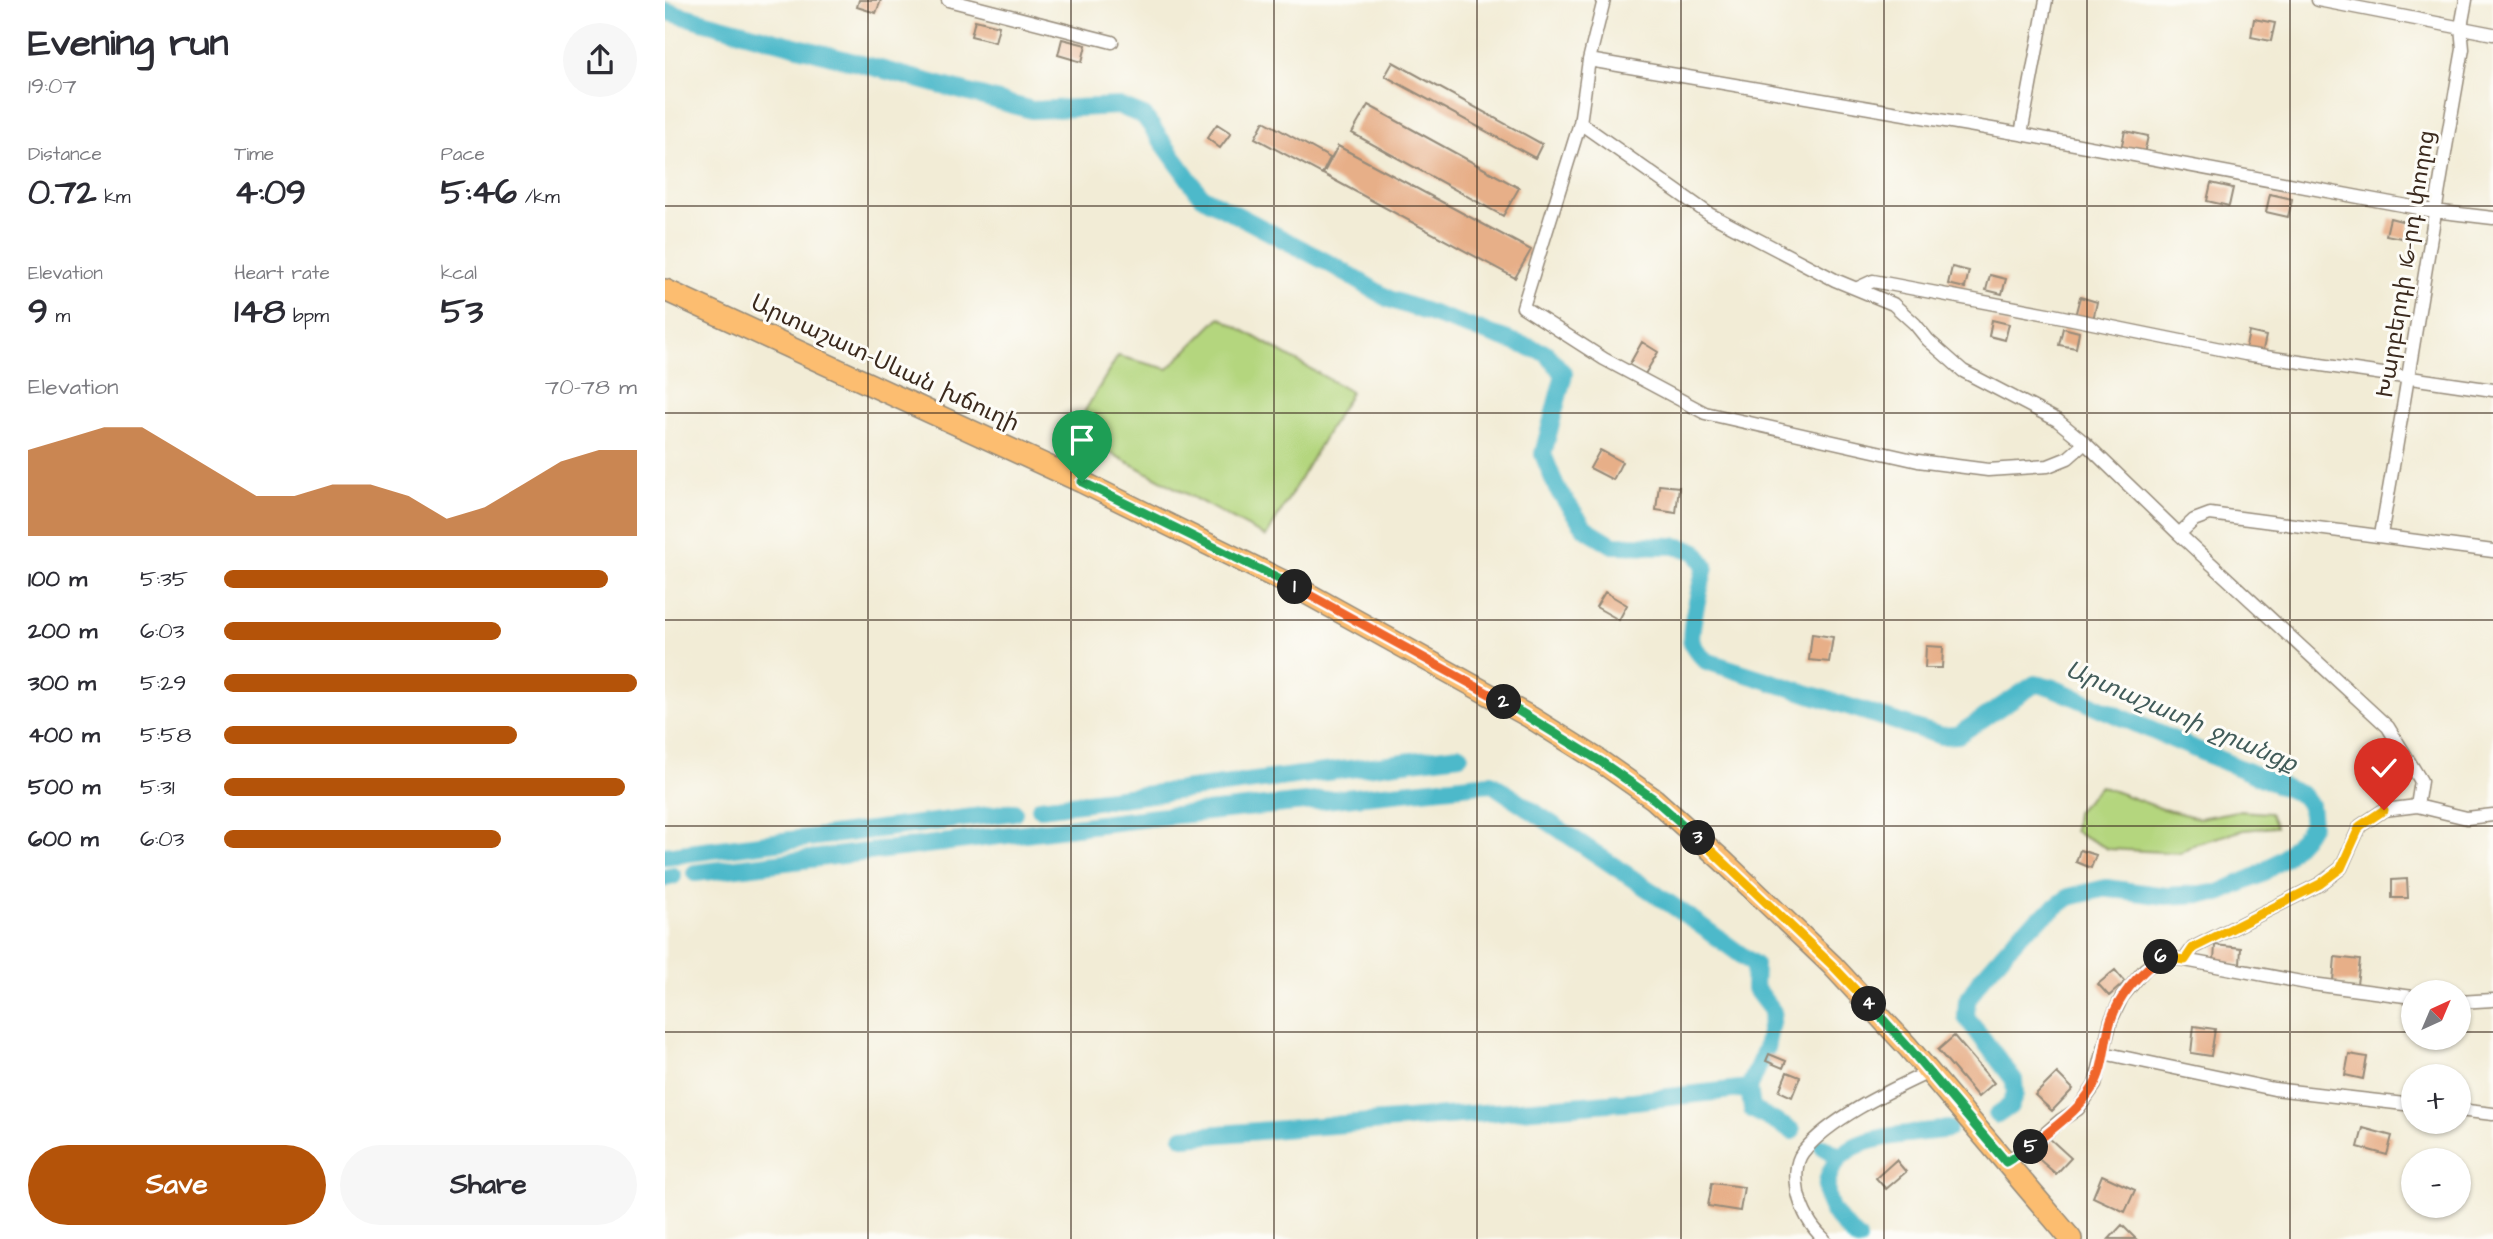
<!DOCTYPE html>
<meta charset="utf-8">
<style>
:root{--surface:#fff;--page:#f7f7f7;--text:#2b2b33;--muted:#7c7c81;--accent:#b45309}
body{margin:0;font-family:"Architects Daughter","Noto Sans Armenian",sans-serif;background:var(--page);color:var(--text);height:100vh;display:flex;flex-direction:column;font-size:26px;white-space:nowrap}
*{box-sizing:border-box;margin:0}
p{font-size:23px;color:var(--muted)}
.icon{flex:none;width:38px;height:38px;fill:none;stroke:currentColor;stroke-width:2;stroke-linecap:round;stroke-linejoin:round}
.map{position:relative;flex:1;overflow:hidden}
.drawer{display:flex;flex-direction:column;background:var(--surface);width:665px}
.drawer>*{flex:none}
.needle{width:46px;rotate:44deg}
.buttons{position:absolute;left:1736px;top:980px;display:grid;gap:14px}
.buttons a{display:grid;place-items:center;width:70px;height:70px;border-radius:50%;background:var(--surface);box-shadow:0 2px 5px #0004;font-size:35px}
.pin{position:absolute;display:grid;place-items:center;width:60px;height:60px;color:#fff;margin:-72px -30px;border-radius:50% 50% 50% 0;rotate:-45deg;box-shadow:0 0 7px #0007}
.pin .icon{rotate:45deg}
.km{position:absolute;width:35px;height:35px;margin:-18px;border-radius:50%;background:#222;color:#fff;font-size:19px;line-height:35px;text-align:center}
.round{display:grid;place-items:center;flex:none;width:74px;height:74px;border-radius:37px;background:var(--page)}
.headline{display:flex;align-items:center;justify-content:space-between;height:119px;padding:0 28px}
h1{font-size:38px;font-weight:800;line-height:52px}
.stats{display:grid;grid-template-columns:repeat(3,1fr);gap:10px;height:119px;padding:7px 28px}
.stats div{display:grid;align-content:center}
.stats b{font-size:35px;font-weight:800}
.stats small{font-size:19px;font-weight:400}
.stats p{font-size:19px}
.chart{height:196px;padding:14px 28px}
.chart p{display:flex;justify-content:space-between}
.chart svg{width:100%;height:126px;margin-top:7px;fill:var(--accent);opacity:.7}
.cta{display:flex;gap:14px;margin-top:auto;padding:14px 28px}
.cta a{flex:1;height:80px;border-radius:42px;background:var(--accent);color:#fff;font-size:28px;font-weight:800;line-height:80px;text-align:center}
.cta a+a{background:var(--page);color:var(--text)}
ul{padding:0 28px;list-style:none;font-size:23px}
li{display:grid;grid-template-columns:112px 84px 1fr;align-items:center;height:52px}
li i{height:18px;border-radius:9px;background:var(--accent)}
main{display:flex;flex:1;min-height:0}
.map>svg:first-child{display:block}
.green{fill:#b4d67e;stroke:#78804e;stroke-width:2}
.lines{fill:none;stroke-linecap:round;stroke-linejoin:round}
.canal{stroke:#4eb9ca;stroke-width:18}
.building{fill:#e7af88}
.street-casing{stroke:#968b7a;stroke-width:15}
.primary-casing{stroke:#968b7a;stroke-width:24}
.street{stroke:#fff;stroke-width:12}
.primary{stroke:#fcbd6f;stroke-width:21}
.split-1-casing{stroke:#fff;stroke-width:14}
.split-2-casing{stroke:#fff;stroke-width:14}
.split-3-casing{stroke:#fff;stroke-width:14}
.split-4-casing{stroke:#fff;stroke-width:14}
.split-5-casing{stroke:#fff;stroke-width:14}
.split-6-casing{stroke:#fff;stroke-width:14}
.split-7-casing{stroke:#fff;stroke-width:14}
.split-1{stroke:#22a559;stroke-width:9}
.split-2{stroke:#f0652b;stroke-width:9}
.split-3{stroke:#22a559;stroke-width:9}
.split-4{stroke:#f5b400;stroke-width:9}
.split-5{stroke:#22a559;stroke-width:9}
.split-6{stroke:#f0652b;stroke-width:9}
.split-7{stroke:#f5b400;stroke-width:9}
.grid{fill:none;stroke:#3b2a1e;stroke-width:2;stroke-opacity:0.55}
.labels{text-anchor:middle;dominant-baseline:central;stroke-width:6;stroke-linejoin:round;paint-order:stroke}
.street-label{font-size:23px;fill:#3b2a1e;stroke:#fdfcf7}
.water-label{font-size:24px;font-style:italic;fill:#425c5a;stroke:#fdfcf7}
</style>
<main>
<section class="drawer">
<div class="headline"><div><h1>Evening run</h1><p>19:07</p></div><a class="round"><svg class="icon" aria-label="share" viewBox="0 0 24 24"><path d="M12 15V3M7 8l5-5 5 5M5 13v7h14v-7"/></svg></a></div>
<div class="stats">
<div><p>Distance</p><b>0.72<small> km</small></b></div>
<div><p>Time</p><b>4:09</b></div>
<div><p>Pace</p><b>5:46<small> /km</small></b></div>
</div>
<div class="stats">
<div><p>Elevation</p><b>9<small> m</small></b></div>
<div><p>Heart rate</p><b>148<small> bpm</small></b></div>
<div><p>kcal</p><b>53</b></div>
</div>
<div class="chart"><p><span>Elevation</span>70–78 m</p>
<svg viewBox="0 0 160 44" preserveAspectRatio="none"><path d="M0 44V14L10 10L20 6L30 6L40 14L50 22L60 30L70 30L80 26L90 26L100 30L110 38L120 34L130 26L140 18L150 14L160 14V44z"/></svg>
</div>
<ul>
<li><b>100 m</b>5:35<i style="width:93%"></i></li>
<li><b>200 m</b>6:03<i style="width:67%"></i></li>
<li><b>300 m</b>5:29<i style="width:100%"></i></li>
<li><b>400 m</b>5:58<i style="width:71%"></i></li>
<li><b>500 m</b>5:31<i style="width:97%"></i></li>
<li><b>600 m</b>6:03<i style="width:67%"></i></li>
</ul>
<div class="cta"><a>Save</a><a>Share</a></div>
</section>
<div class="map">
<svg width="1828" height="1239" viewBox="0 0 1828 1239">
<rect width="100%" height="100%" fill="#fdfcf7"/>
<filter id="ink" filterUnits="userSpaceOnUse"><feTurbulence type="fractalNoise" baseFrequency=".0143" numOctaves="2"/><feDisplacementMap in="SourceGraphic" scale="14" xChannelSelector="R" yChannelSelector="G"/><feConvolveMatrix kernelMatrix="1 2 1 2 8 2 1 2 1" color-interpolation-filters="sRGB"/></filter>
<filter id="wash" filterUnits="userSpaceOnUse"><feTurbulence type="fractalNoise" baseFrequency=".00686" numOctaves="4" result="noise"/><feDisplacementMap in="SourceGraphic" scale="28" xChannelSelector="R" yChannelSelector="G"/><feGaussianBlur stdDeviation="1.57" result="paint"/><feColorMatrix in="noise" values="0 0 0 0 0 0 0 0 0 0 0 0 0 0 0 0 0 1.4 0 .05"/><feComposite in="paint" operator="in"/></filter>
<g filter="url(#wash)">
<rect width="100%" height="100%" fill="#f2ecd6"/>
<!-- green -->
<path class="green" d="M555 317 686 392 601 537 407 432 453 356 503 369Z
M1435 786 1498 809 1534 818 1572 811 1605 813 1611 827 1579 830 1529 844 1515 853 1443 849 1409 831 1411 812Z"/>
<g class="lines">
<!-- canal -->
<path class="canal" d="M0 11 367 110 454 106 479 116 536 196 669 266 724 299 881 353 899 374 878 454 892 489 920 528 948 545 1010 546 1030 551 1040 566C1037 582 1023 631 1027 643 1030 650 1036 656 1041 661L1276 736 1293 735 1370 684 1386 687 1637 795 1645 805 1647 824 1641 834 1619 858 1594 875 1554 893 1501 896 1441 888 1404 897 1357 932 1315 980 1302 1001 1301 1017 1349 1080 1350 1094 1345 1106 1332 1115
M375 808 795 755
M0 856 349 812
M30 873 492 817 826 783 1017 912 1090 965 1089 987 1108 1012 1101 1048 1084 1088 1087 1109 1127 1131
M0 878 8 876
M518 1137 969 1101 1084 1088
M1158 1147 1175 1157
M1193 1239C1184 1231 1170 1218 1165 1206 1154 1179 1172 1152 1198 1143 1223 1134 1257 1133 1283 1129"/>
</g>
<g id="blocks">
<!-- building -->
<path class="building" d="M194 0H216L211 13 192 7Z
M1589 19 1610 23 1606 41 1586 37Z
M310 20 334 26 330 42 306 36Z
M397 39 421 45 417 62 393 55Z
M728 62 877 144 870 158 720 76Z
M703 105 854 188 838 216 687 133Z
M599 121 665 158 657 174 590 138Z
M552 124 566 133 555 148 542 138Z
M1460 131 1483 136 1479 154 1456 149Z
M673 146 866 250 850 278 658 174Z
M1546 183 1568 188 1564 206 1542 201Z
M1605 194 1627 199 1623 217 1601 212Z
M1725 218 1744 223 1741 239 1721 235Z
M1287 267 1304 271 1300 288 1283 284Z
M1325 275 1341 279 1337 294 1321 290Z
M1415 297 1432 302 1428 320 1410 316Z
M1327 320 1344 324 1340 340 1324 336Z
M1398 328 1414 332 1411 348 1394 345Z
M1584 332 1601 336 1597 354 1580 351Z
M977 342 993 352 980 374 964 365Z
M935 450 957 462 948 480 925 468Z
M994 485 1014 487 1011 513 991 510Z
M940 592 962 605 954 620 931 607Z
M1147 634 1168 637 1164 662 1144 660Z
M1261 646 1278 647 1277 668H1260Z
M1415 850 1431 855 1426 868 1411 862Z
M1742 879 1743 898H1727V880Z
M1550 945 1576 948 1575 964 1549 961Z
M1670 957 1695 960 1692 984 1668 981Z
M1450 970 1460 982 1444 996 1433 984Z
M1529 1026 1550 1029 1546 1056 1526 1053Z
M1289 1036 1329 1083 1313 1097 1273 1050Z
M1104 1054 1121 1061 1118 1068 1101 1061Z
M1684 1054 1702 1057 1698 1079 1680 1075Z
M1122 1072 1135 1077 1127 1097 1114 1091Z
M1392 1073 1408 1089 1387 1111 1370 1095Z
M1698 1128 1727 1136 1722 1155 1693 1147Z
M1383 1137 1406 1158 1391 1174 1368 1154Z
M1231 1160 1241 1172 1221 1189 1211 1178Z
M1437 1175 1470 1190 1460 1212 1428 1197Z
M1047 1183 1079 1187 1075 1211 1043 1206Z
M1457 1225 1471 1239H1444Z"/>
</g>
</g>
<g filter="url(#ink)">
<use href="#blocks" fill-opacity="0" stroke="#968b7a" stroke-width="2"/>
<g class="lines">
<defs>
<path id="street" d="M283 0 447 42
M939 0 924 60 915 123 858 307 939 359 1040 413 1253 461 1323 470 1383 466 1403 458 1420 443
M1653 0 1828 34
M924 60 1356 134 1769 211 1828 218
M915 123 1044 214 1170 280 1228 304 1250 324 1263 340 1298 371 1392 420 1420 443 1514 534 1723 727 1756 781 1752 806 1719 810 1695 826 1676 868 1655 884 1528 948 1520 959
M1356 134 1381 0
M1193 288 1208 281 1388 315 1580 354 1828 390
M1514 534 1529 520 1545 514 1828 551
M1716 535C1745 373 1769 211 1798 49L1796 27 1801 0
M1752 806 1802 818 1828 815
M1794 1002 1828 1000
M1438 1053 1609 1089 1748 1105
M1794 1110 1828 1114
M1341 1162 1365 1147 1396 1120 1413 1109 1430 1085 1446 1020 1457 997 1480 969 1498 956 1647 984 1748 997
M1159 1239C1145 1226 1137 1211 1133 1193 1131 1180 1129 1164 1138 1152 1165 1118 1226 1090 1264 1072"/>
<path id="primary" d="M0 290 417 482 634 589 865 717 935 761 989 799 1057 860 1167 965 1243 1047 1406 1239"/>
</defs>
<!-- street casing -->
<use href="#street" class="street-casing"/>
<!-- primary casing -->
<use href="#primary" class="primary-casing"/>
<!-- street -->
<use href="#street" class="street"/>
<!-- primary -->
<use href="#primary" class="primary"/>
</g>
</g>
<g class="lines" filter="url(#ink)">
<defs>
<path id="split-1" d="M417 482 630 587"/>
<path id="split-2" d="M630 587 839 702"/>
<path id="split-3" d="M839 702 935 761 989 799 1033 838"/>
<path id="split-4" d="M1033 838 1167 965 1204 1004"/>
<path id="split-5" d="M1204 1004 1243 1047 1341 1162 1366 1147"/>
<path id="split-6" d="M1366 1147C1387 1128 1413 1112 1428 1087 1440 1068 1439 1041 1446 1020 1455 994 1475 973 1496 957"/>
<path id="split-7" d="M1496 957 1520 960 1528 948 1655 884 1676 868 1695 826 1719 810"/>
</defs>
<!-- split-1 casing -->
<use href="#split-1" class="split-1-casing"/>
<!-- split-2 casing -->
<use href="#split-2" class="split-2-casing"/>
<!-- split-3 casing -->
<use href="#split-3" class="split-3-casing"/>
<!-- split-4 casing -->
<use href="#split-4" class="split-4-casing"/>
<!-- split-5 casing -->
<use href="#split-5" class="split-5-casing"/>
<!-- split-6 casing -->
<use href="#split-6" class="split-6-casing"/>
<!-- split-7 casing -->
<use href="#split-7" class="split-7-casing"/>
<!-- split-1 -->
<use href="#split-1" class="split-1"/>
<!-- split-2 -->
<use href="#split-2" class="split-2"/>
<!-- split-3 -->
<use href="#split-3" class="split-3"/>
<!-- split-4 -->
<use href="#split-4" class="split-4"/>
<!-- split-5 -->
<use href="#split-5" class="split-5"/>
<!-- split-6 -->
<use href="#split-6" class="split-6"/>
<!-- split-7 -->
<use href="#split-7" class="split-7"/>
</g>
<!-- grid -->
<path class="grid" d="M203 0V1239M406 0V1239M609 0V1239M812 0V1239M1016 0V1239M1219 0V1239M1422 0V1239M1625 0V1239M0 206H1828M0 413H1828M0 620H1828M0 826H1828M0 1032H1748M1794 1032H1828"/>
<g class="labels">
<!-- street labels -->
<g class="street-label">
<text transform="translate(1741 264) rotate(-81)">Խարբերդի 16-րդ փողոց</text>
<text transform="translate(220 363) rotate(25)">Արտաշատ-Սևան խճուղի</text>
</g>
<!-- water labels -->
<g class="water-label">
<text transform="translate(1516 717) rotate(23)">Արտաշատի ջրանցք</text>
</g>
</g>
</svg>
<div class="buttons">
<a><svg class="needle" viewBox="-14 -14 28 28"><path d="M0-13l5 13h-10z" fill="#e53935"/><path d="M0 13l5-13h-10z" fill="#7c7c81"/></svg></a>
<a>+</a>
<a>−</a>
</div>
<div class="pin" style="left:417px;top:482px;background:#1e9e55"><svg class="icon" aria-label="arrive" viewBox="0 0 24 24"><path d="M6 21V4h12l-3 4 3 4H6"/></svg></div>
<div class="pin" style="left:1719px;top:810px;background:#d93025"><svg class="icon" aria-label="check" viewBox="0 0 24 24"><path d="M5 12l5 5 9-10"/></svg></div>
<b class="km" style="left:630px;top:587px">1</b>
<b class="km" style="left:839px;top:702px">2</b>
<b class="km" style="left:1033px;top:838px">3</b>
<b class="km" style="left:1204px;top:1004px">4</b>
<b class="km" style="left:1366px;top:1147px">5</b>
<b class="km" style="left:1496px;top:957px">6</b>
</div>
</main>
